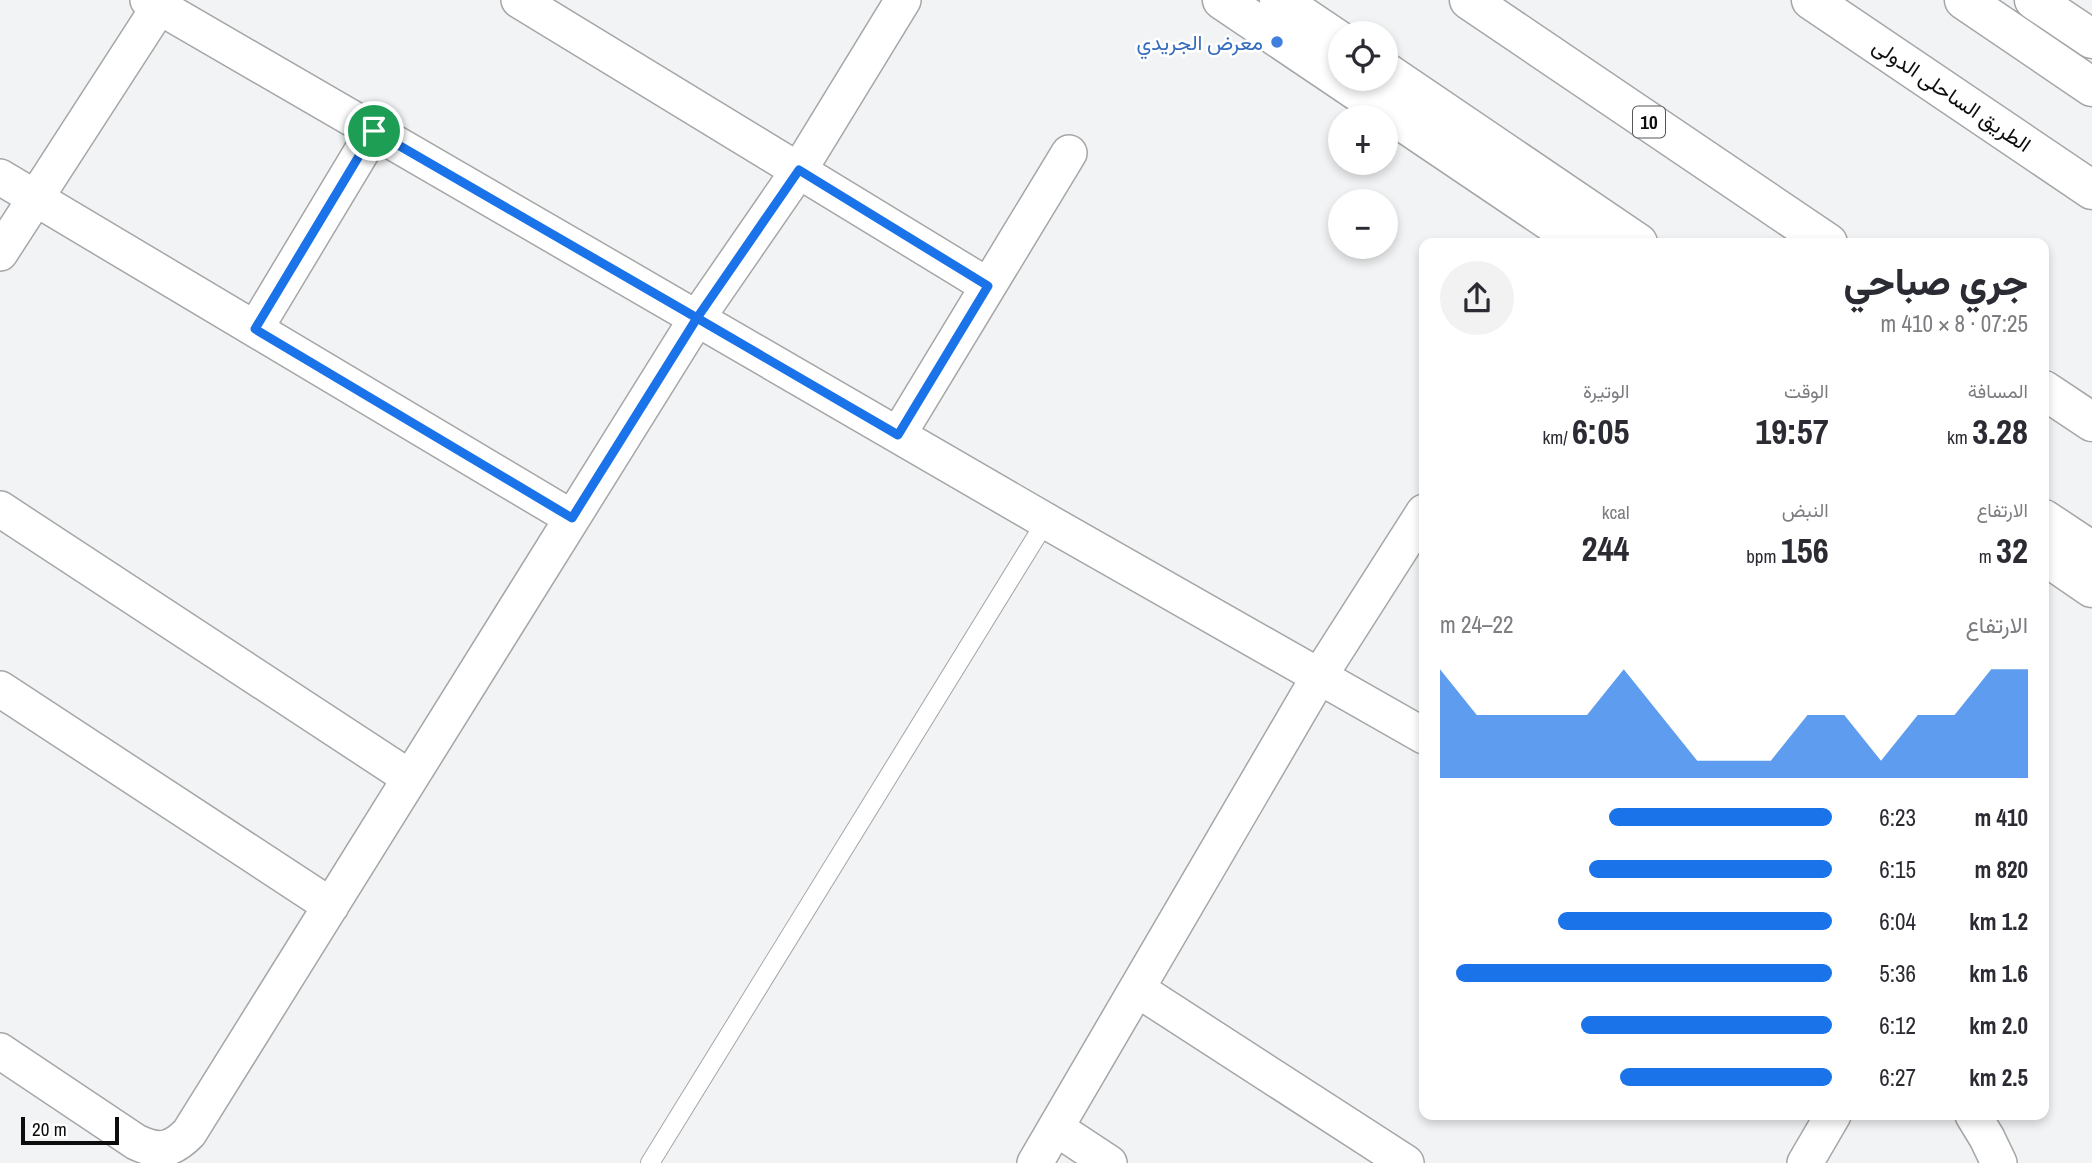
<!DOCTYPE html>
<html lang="ar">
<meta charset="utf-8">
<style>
:root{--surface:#fff;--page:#f2f2f3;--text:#2b2b33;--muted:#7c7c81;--accent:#1a73e8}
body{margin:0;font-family:"Archivo Narrow",Vazirmatn,sans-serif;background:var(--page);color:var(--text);direction:rtl;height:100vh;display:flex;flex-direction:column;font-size:26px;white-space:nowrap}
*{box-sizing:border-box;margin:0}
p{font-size:23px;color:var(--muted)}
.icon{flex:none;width:38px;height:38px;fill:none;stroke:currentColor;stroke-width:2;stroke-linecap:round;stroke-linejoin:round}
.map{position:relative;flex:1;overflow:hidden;direction:ltr}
.panel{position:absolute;left:1419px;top:238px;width:630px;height:882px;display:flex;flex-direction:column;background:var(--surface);border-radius:14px;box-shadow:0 4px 10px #0003;direction:rtl}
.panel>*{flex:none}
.buttons{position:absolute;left:1328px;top:21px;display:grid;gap:14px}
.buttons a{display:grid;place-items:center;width:70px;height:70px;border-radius:50%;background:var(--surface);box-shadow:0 4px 10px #0003;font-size:35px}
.scale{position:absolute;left:21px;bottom:18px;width:98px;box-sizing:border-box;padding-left:7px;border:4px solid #0d0d0d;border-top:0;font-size:19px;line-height:24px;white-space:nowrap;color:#0d0d0d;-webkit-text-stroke:5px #fff;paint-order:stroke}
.pin{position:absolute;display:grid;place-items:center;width:60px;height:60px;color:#fff;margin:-30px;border:4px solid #fff;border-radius:50%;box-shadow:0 2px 7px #0007}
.round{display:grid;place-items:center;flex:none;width:74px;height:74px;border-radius:37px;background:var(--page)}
.overview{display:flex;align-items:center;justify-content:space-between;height:119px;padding:0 21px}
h1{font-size:38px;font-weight:800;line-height:52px}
.stats{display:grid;grid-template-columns:repeat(3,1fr);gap:10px;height:119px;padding:7px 21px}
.stats div{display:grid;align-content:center}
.stats b{font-size:35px;font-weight:800}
.stats small{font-size:19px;font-weight:400}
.stats p{font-size:19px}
.chart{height:196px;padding:14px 21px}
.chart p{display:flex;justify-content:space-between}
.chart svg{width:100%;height:126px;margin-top:7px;fill:var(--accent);opacity:.7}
ul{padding:0 21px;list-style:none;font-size:23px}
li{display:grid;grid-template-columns:112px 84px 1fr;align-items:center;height:52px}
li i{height:18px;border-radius:9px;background:var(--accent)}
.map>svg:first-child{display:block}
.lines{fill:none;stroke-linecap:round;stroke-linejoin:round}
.lane-casing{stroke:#a5a6a7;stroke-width:20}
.street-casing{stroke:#a5a6a7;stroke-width:38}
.secondary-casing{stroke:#a5a6a7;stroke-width:41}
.highway-casing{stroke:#a5a6a7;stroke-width:41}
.lane{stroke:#fff;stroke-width:18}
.street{stroke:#fff;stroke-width:35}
.secondary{stroke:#fff;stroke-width:38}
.highway{stroke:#fff;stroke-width:38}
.route-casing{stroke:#fff;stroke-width:14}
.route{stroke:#1a73e8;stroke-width:9}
.shop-dot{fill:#3f7fe0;stroke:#fff;stroke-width:2.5}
.labels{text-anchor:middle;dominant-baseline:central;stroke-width:5;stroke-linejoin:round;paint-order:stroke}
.shield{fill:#fff;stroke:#565656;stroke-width:2}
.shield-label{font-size:19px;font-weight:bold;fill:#0d0d0d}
.shop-label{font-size:21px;fill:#366cbe;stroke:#fff;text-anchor:end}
.street-label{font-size:21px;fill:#0d0d0d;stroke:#fff}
</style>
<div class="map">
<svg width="2092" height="1163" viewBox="0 0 2092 1163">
<rect width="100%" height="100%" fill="#f2f3f4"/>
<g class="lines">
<defs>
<path id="lane" d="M650 1163 1046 521"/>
<path id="street" d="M148 0 1046 521 1424 736
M519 0 988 286
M0 177 572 518
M0 253 159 7
M255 329 374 131
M898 435 1069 153
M0 509 410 778
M0 689 331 906
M1137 989 1406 1163
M0 1051 136 1142C159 1153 171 1151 189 1133L697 318 799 170 903 0
M1973 1115 1987 1138 1999 1163
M1056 1128 1109 1163
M1035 1163 1320 675 1424 512
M1805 1163 1833 1115"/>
<path id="secondary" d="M1222 0 1582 243
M1279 0 1340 41
M1964 0 2092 87
M2034 0 2092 39
M1386 72 1638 243
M2044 519 2092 551
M2044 555 2092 588"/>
<path id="highway" d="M1469 0 1828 243
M1811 0 2092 190
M2044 390 2092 422"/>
</defs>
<!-- lane casing -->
<use href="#lane" class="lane-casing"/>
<!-- street casing -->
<use href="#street" class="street-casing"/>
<!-- secondary casing -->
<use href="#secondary" class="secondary-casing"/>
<!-- highway casing -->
<use href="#highway" class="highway-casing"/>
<!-- lane -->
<use href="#lane" class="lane"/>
<!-- street -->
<use href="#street" class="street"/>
<!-- secondary -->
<use href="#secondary" class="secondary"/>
<!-- highway -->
<use href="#highway" class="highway"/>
</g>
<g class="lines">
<defs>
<path id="route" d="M374 131 255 329 572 518 697 318 898 435 988 286 799 170 697 318 374 131"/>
</defs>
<!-- route casing -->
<use href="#route" class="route-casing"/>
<!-- route -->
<use href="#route" class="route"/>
</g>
<!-- markers -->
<circle class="shop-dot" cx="1277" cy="42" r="7"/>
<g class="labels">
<!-- shield labels -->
<rect class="shield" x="1633" y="106.5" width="32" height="31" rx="5"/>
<g class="shield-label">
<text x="1649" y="122">10</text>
</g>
<!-- shop labels -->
<g class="shop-label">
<text x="1263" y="42">معرض الجريدي</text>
</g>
<!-- street labels -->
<g class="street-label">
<text transform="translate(1952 95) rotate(34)">الطريق الساحلى الدولى</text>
</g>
</g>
</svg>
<div class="buttons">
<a><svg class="icon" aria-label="locate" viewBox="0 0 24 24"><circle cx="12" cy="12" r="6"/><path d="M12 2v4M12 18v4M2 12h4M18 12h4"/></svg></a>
<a>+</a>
<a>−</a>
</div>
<div class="scale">20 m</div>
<div class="pin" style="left:374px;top:131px;background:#1e9e55"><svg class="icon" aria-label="arrive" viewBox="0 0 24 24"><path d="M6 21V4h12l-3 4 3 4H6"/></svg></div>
<section class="panel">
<div class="overview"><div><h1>جري صباحي</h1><p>07:25 · 8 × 410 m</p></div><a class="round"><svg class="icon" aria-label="share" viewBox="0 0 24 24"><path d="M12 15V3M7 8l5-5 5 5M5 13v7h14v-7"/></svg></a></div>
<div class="stats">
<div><p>المسافة</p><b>3.28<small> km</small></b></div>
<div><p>الوقت</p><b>19:57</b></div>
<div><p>الوتيرة</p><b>6:05<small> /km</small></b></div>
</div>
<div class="stats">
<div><p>الارتفاع</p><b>32<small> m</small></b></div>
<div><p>النبض</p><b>156<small> bpm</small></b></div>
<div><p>kcal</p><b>244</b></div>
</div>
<div class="chart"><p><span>الارتفاع</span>22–24 m</p>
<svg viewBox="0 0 160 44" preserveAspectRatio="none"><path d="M0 44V6L10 22L20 22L30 22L40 22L50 6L60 22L70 38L80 38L90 38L100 22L110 22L120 38L130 22L140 22L150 6L160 6V44z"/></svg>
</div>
<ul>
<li><b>410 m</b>6:23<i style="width:57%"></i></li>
<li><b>820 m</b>6:15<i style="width:62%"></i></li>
<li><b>1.2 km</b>6:04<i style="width:70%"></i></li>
<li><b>1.6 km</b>5:36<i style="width:96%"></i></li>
<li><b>2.0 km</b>6:12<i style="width:64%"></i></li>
<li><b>2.5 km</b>6:27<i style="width:54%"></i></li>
</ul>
</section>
</div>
